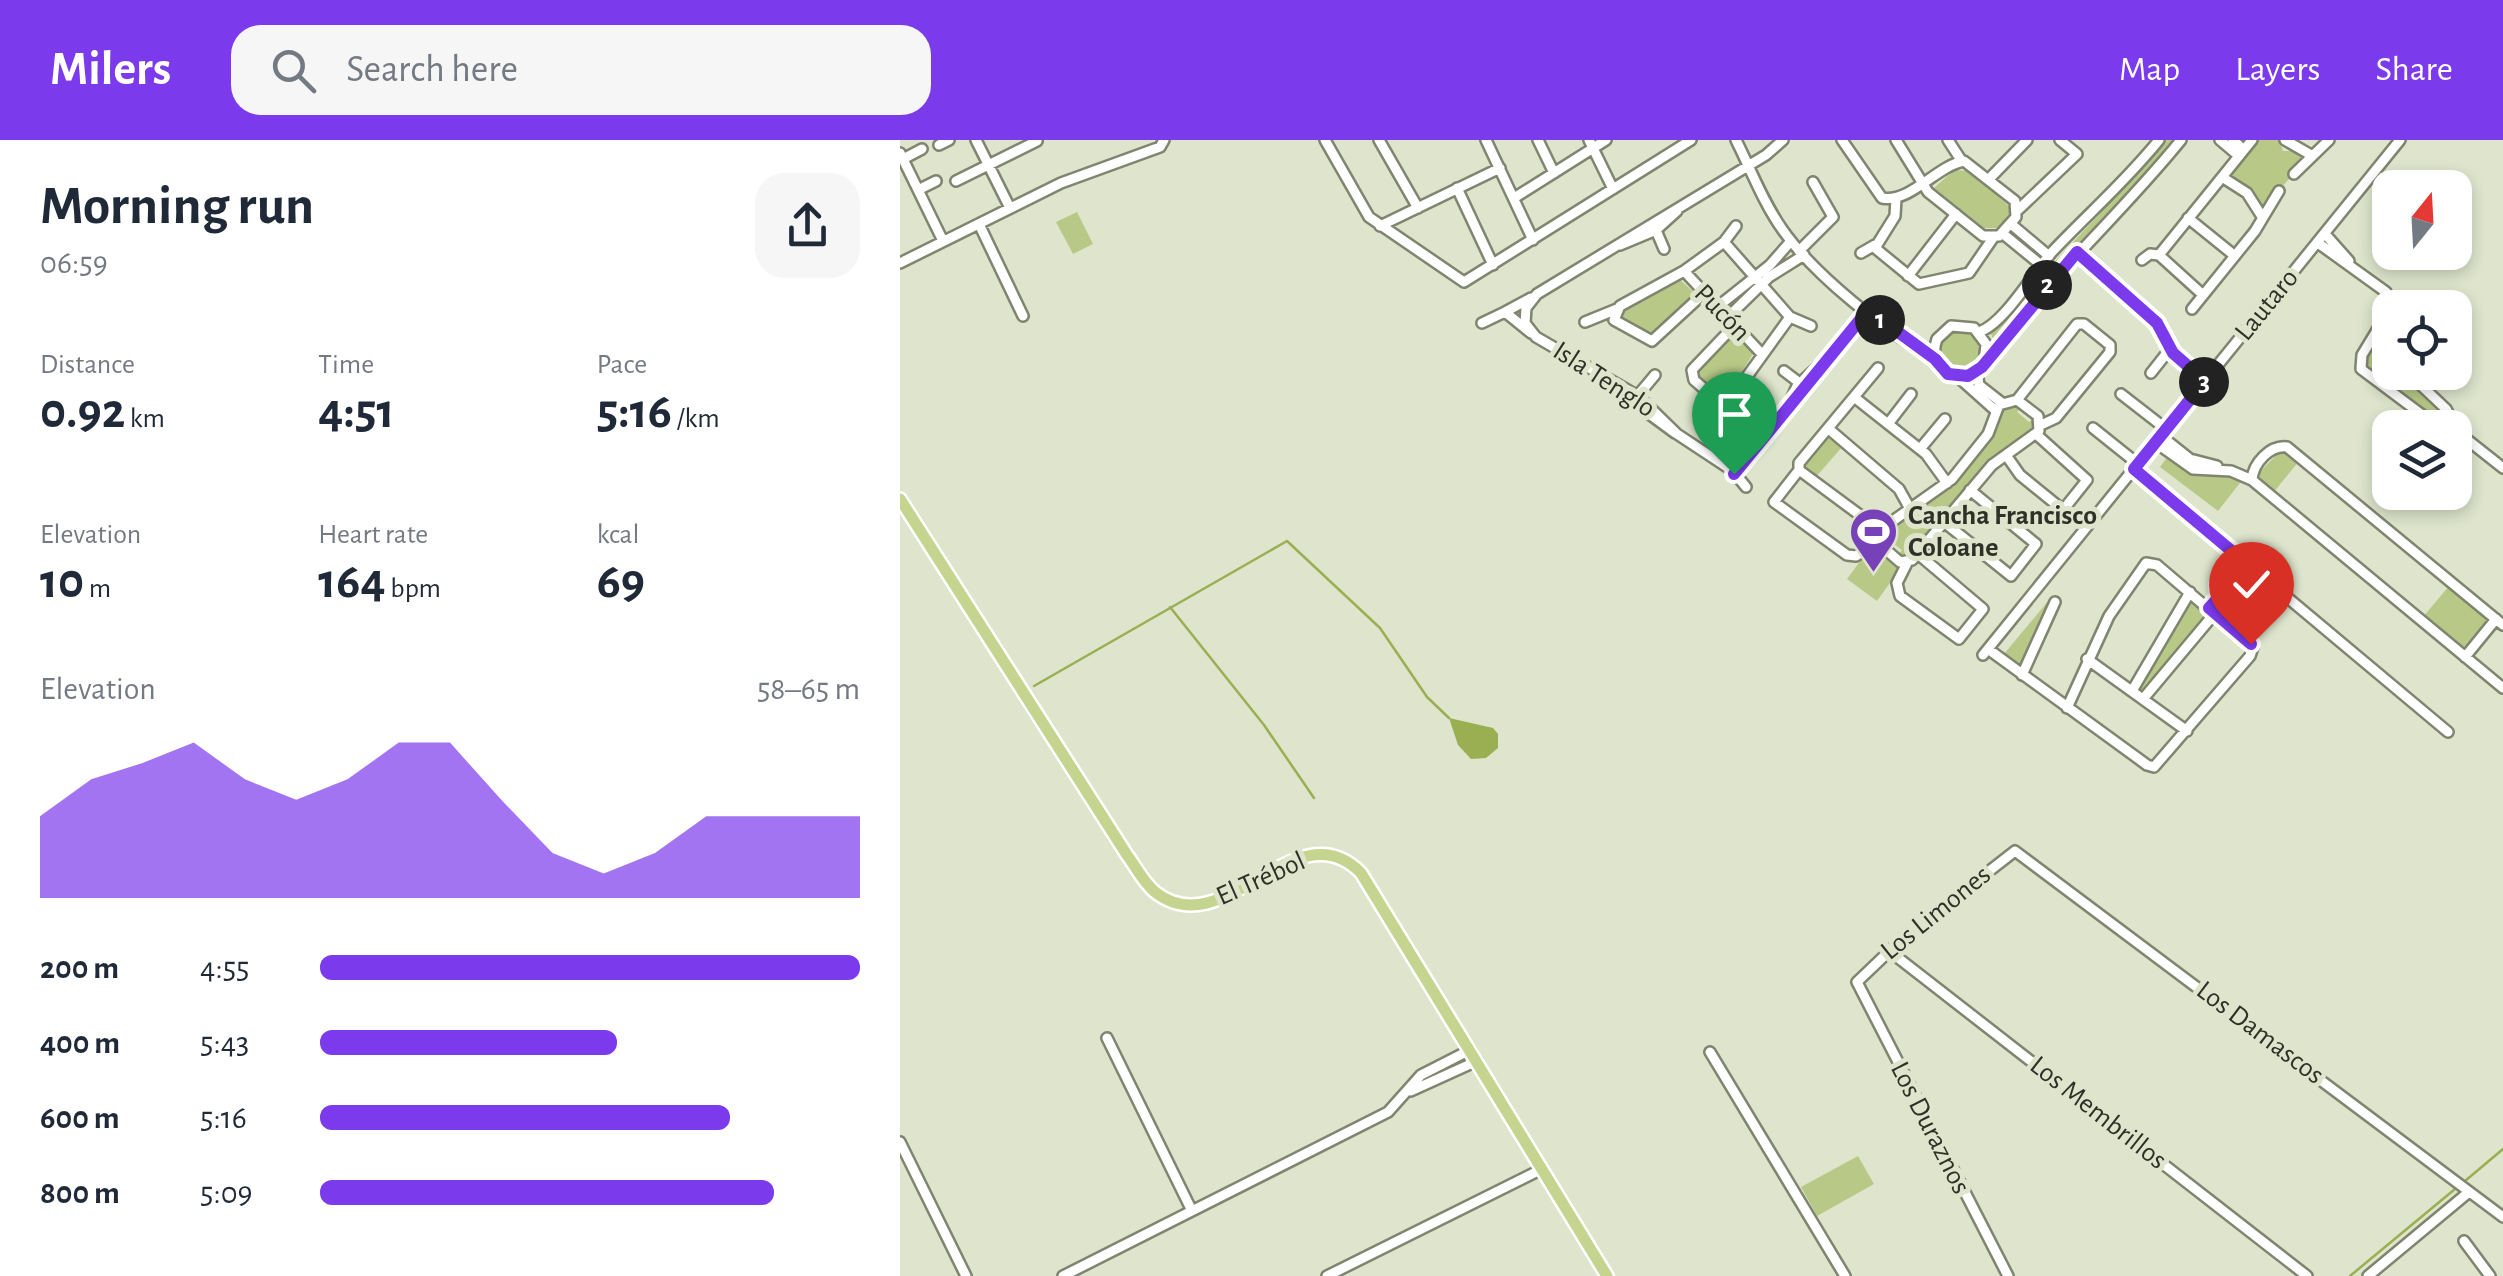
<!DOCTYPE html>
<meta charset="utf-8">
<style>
:root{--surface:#fff;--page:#f6f6f7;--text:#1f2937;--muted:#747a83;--accent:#7c3aed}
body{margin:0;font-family:"Alegreya Sans",sans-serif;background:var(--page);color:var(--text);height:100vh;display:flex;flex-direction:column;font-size:38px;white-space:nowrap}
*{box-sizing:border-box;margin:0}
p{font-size:32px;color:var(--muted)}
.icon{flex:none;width:55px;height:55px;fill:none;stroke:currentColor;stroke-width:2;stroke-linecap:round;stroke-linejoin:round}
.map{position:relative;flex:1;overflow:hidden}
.details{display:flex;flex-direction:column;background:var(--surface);width:900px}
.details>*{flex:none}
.needle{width:65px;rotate:18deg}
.buttons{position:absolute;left:1472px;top:30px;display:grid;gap:20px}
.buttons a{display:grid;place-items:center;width:100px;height:100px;border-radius:20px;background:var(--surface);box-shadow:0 5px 15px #0003;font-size:50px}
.pin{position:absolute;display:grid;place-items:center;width:85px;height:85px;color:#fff;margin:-102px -42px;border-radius:50% 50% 50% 0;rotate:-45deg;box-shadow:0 0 10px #0007}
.pin .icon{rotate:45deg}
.km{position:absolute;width:50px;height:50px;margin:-25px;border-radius:50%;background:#222;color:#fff;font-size:28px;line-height:50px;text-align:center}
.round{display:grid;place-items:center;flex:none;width:105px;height:105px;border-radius:30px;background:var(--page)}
.summary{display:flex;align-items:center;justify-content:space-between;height:170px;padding:0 40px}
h1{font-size:55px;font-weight:600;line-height:75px}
.metrics{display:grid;grid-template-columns:repeat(3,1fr);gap:15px;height:170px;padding:10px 40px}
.metrics div{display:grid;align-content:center}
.metrics b{font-size:50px;font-weight:600}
.metrics small{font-size:28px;font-weight:400}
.metrics p{font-size:28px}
.chart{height:280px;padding:20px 40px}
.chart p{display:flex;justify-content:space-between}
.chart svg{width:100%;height:180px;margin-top:10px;fill:var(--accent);opacity:.7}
ul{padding:0 40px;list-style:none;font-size:32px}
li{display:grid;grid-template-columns:160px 120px 1fr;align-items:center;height:75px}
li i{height:25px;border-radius:12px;background:var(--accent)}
header{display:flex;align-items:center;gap:60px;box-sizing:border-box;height:140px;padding:0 50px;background:var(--accent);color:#fff}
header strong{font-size:48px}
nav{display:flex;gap:55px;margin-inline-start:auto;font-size:35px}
.search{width:700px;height:90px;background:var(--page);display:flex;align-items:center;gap:25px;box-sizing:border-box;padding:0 35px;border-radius:30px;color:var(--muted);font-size:38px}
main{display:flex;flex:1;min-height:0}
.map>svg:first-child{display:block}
.green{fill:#b8c987}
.water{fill:#9aaf52}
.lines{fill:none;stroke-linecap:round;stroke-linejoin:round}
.stream{stroke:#9aaf52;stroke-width:2.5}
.minor-casing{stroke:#7f856e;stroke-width:14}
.major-casing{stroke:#fff;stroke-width:16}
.minor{stroke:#fff;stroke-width:9}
.major{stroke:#c5d48e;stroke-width:11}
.route-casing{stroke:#fff;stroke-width:20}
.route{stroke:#7c3aed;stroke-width:12}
.labels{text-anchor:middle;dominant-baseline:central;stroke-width:10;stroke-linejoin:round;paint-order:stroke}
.street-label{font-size:28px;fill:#2e3127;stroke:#dee5cc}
.poi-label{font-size:28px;font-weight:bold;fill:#2e3127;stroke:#dee5cc;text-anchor:start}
</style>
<header>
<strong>Milers</strong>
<div class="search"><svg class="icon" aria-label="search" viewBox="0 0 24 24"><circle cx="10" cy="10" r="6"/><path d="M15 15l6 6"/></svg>Search here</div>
<nav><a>Map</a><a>Layers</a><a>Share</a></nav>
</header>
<main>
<section class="details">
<div class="summary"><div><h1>Morning run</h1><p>06:59</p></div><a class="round"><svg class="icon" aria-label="share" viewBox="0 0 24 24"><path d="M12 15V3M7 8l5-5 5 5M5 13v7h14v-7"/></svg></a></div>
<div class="metrics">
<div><p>Distance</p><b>0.92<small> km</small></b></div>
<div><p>Time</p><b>4:51</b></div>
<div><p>Pace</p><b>5:16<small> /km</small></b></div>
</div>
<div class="metrics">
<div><p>Elevation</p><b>10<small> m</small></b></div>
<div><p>Heart rate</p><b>164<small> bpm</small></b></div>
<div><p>kcal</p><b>69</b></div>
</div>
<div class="chart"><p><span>Elevation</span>58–65 m</p>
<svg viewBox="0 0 160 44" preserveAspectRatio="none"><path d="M0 44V24L10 15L20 11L30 6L40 15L50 20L60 15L70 6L80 6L90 20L100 33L110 38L120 33L130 24L140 24L150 24L160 24V44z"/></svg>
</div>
<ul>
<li><b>200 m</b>4:55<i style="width:100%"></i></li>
<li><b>400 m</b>5:43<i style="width:55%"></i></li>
<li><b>600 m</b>5:16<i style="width:76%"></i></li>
<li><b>800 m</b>5:09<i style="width:84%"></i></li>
</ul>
</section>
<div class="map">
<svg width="1603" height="1136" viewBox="0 0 1603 1136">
<rect width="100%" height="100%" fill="#dee5cc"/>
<!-- green -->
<path class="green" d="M1265 0H1276L1212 77 1159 124 1095 203 1091 194C1146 126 1210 68 1265 0Z
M1356 0H1379L1383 11H1396L1406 19 1364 68 1329 34Z
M1054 30 1069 31 1109 66V74L1098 88H1084L1034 48Z
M177 72 193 104 173 114 156 82Z
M778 138 797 155 752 199 721 185 719 171Z
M1038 211a22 22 0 1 1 44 0a22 22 0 1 1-44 0Z
M833 192 854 212 827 256 819 257 798 238 797 227Z
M1476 207 1490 220V232L1504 233 1544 271 1543 282 1464 229 1467 213Z
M1113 263 1121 267 1117 272 1129 282 1134 278V290L1087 323 1011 416 998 415 1002 410 982 395 1049 347 1093 294 1101 270Z
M928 294 943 306 915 338 900 328Z
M1381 311 1399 321 1373 353 1357 334Z
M1268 316 1289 331 1343 339 1318 371 1260 327Z
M970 408 1000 429 977 461 947 439Z
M1549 446 1588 478 1562 509 1523 477Z
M1290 458 1307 473 1243 553 1238 549Z
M1149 460 1121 530 1104 514Z
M958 1016 974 1044 917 1076 901 1047Z"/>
<!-- water -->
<path class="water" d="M549 578 593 588 598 594V608L586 618 571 619 558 605Z"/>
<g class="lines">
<!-- stream -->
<path class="stream" d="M270 467 364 585 414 658
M134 546 387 401 480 488 527 557 549 578
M1565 1041 1603 1009
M1450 1136 1555 1049"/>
<defs>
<path id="minor" d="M76 0 110 68
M425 0 469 77 564 142 791 0
M479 0 518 68
M586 0 633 100
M638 0 654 33
M689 0 713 49
M836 0C851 30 863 62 882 89 914 135 986 192 1035 219
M883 0 866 15 637 154 626 168 625 183 636 197 738 256 777 294 833 331 894 264 968 170
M942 0 982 58C1011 63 1036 26 1064 21L1115 61 1116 77 1099 96H1083L1028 52 996 0
M1048 0 1061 20
M1320 0 1339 16
M1333 0 1344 10
M1385 0 1411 15
M39 5 49 0
M0 13 43 101
M3 19 22 9
M1394 34 1429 0
M1322 37 1347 53 1361 75
M1089 39 1127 0
M56 41 137 1
M557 48 593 125
M18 50 36 41
M614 58 706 0
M996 58 995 76 975 108 1019 144 1069 133 1093 98
M1118 70 1177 14 1160 0
M1288 78 1335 116
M79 84 123 176
M1111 84 1149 116
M480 86 600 28
M755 88 764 109
M1102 93 1141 125
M1425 94 1449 121
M824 102 890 177
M824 102 836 86
M1418 103 1486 152 1490 168
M720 105 756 90 777 71
M899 111 933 77 913 42
M1177 111 1257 183 1273 213 1305 241
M961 113 975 105
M1259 115 1352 0
M1259 115 1302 154
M1242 120 1250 114 1259 115
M0 123 161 43 260 7 264 0
M784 131 861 213
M1008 136 1056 74
M803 154 752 201 714 180 720 166 784 131 824 102
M631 158 605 172 631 193
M816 168 870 125 891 101
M1292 169 1355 91 1379 51
M1490 169 1462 215 1461 229 1533 283 1549 288
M890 177 911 186
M826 179 869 137 904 115
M685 182 717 169
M582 183 605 172
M833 187 792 230 794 240 818 261 830 260 890 177
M1079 192C1104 184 1133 133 1152 112 1188 74 1226 41 1259 0
M1472 199 1490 216
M1084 224 1086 204 1074 188 1051 186 1037 199C1030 218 1039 233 1058 237L1082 227C1142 144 1217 79 1281 0
M884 231 901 244
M1077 232 1079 245 1102 263
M1507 232 1546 269 1558 291
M1251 233 1270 209
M699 237 775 293
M1058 237 1096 271
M1221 254 1266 289
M954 257 1026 314 1047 343
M734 260 755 235
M1117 260 1138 276 1139 291 1092 325 1012 420 1000 422 977 402 980 390 1052 339 1088 294 1099 265Z
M1117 260 1177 184H1184L1210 205V212L1156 278 1141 285
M886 271 897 246 921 224
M988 284 1011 254
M1193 288 1238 324
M930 290 999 349 1009 367
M1555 290 1603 328
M1261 296 1290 319 1317 326
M1255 302 1293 329 1331 331 1352 340 1603 548
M1020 309 1045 279
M1106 315 1120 335 1163 370 1187 340 1136 294
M1234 329 1548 592
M899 330 980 390
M833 331 846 347
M1352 340C1353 323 1370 305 1387 307L1603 485
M1044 382 1111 436 1136 404 1070 350
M977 402 956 416 947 415 874 362 899 330V323L978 228
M1007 423 997 443 1000 456 1059 499 1083 469 1018 414
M1319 457 1318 445 1340 418
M1309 468 1319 457 1327 456 1351 427
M1088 509 1247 625 1254 627 1350 516 1353 507 1257 425 1246 423 1209 476 1167 568
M1083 515 1500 0
M1565 517 1596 479
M1187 519 1287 591
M1122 535 1155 462
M1232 551 1290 452
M1243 559 1315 473
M988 810 1407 1136
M207 898 292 1071
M810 912 945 1136
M511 951 577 921
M0 1002 66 1136
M1564 1101 1590 1136
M163 1136 488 972 521 935 570 910
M427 1136 642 1029
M1108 1136 957 842 1002 799 1115 711 1603 1077
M1468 1136 1569 1052"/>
<path id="major" d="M0 359 227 715C236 727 243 742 255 752 325 807 395 666 461 733L707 1136"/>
</defs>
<!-- minor casing -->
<use href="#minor" class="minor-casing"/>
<!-- major casing -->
<use href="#major" class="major-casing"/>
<!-- minor -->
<use href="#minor" class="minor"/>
<!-- major -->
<use href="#major" class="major"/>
</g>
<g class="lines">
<defs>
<path id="route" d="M834 334 968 170 1035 219 1048 234 1068 236 1082 227 1177 112 1257 183 1273 213 1305 241 1234 329 1340 418 1318 445 1319 457 1309 468 1351 504"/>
</defs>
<!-- route casing -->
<use href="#route" class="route-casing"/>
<!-- route -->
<use href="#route" class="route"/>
</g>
<!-- icons -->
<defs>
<symbol id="stadium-pin" viewBox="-11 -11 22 30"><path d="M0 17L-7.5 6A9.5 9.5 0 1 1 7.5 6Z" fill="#7641b9" stroke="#dee5cc"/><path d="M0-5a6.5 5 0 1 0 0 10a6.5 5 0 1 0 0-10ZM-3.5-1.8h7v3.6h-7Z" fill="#fff"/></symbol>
</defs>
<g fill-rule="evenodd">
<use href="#stadium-pin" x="946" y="364" width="55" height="75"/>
</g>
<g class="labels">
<!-- street labels -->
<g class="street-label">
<text transform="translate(1367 165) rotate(-51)">Lautaro</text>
<text transform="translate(822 173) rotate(46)">Pucón</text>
<text transform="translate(704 240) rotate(33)">Isla Tenglo</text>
<text transform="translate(361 739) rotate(-24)">El Trébol</text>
<text transform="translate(1036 773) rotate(-39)">Los Limones</text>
<text transform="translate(1360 893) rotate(37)">Los Damascos</text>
<text transform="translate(1198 973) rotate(38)">Los Membrillos</text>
<text transform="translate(1030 988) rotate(63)">Los Duraznos</text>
</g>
<!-- poi labels -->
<g class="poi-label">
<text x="1008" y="376">Cancha Francisco<tspan x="1008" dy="32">Coloane</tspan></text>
</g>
</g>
</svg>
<div class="buttons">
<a><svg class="needle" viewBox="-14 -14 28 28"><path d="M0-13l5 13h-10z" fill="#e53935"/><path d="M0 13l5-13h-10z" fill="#747a83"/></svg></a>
<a><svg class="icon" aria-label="locate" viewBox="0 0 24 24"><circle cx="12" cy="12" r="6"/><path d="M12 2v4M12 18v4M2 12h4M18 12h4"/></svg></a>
<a><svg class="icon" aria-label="layers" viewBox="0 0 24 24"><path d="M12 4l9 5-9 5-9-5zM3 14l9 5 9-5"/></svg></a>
</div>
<div class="pin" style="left:834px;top:334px;background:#1e9e55"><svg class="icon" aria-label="arrive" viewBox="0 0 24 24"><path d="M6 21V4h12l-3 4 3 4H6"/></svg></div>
<div class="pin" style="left:1351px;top:504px;background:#d93025"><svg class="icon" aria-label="check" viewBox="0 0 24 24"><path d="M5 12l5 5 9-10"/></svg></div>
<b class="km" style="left:980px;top:180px">1</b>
<b class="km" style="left:1147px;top:145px">2</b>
<b class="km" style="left:1304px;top:242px">3</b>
</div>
</main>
